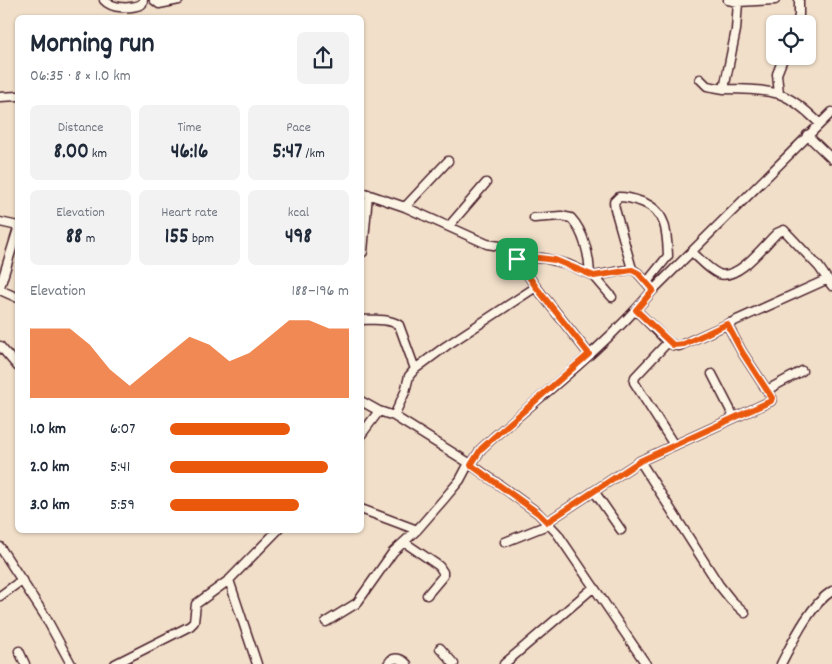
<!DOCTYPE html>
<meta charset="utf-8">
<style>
:root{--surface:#fff;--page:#f2f2f3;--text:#1f2937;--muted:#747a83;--accent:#ea580c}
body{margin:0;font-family:Dekko,sans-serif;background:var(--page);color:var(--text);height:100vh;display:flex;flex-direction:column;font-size:19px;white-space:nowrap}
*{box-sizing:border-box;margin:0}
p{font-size:16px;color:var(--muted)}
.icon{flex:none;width:28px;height:28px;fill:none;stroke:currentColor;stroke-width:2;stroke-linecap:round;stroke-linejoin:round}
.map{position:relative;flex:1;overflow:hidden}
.details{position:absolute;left:15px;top:15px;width:349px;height:518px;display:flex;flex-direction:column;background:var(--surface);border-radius:8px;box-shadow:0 1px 4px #0004}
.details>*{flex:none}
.buttons{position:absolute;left:766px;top:15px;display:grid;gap:10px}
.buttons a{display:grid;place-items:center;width:50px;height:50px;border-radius:8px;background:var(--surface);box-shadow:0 1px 4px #0004;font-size:25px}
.pin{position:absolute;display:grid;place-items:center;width:42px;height:42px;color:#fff;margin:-21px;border-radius:10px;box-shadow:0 2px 8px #0006}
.round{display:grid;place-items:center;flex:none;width:52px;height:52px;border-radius:8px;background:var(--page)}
.headline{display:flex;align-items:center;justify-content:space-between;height:85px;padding:0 15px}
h1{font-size:28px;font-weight:700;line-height:38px}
.figures{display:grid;grid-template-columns:repeat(3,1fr);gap:8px;height:85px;padding:5px 15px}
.figures div{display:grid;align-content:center;border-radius:8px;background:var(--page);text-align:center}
.figures b{font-size:21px;font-weight:700}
.figures small{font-size:14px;font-weight:400}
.figures p{font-size:14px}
.chart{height:140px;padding:10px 15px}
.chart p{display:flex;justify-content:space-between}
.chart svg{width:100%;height:90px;margin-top:5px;fill:var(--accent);opacity:.7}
ul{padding:0 15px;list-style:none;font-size:16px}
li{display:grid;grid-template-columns:80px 60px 1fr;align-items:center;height:38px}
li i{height:12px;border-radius:6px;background:var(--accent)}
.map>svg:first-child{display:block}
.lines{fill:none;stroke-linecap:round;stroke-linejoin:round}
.minor-casing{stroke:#4a1f2b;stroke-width:11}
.minor{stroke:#fcf5e5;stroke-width:8}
.route-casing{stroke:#fff;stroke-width:10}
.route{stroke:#ea580c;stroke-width:6}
</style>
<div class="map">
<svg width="832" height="664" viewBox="0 0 832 664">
<rect width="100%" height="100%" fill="#f1dfc9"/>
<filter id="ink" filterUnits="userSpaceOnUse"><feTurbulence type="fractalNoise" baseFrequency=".02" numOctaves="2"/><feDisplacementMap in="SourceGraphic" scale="10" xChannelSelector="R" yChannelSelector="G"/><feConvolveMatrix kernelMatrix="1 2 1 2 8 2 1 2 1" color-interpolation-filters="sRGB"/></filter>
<g filter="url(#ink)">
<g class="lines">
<defs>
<path id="minor" d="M104 0C112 9 131 9 142 4L143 0
M154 0 159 4 179 0
M728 0 738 2 775 0
M738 2 736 30 724 89C741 89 762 89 779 94 794 99 808 112 820 124
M797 24 799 15V0
M700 79 707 86 724 89
M779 94 777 74 784 56
M0 97 18 96
M807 135 832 159
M361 192 405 207 487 244 506 247 517 259 543 258 567 264 594 276 632 269 638 273 653 290
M405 207 448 161
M534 218 561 216 571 218C584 232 589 255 590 273
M0 222 18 226
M449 226 486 183
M363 252 368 194
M692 252C700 259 709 270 719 274 739 280 764 245 777 233L784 230 819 267 832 286
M517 259 536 287 589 354
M632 269 615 209 614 202 619 197C628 197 634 199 642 202 667 211 667 233 668 256L647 282
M594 276 612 297
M0 287 18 229
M0 290 18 298
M636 310 668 342 673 345 679 346 828 279
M361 320C374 320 388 318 399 325L415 369
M668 342 635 377 634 382 674 445
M0 346 18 367
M712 374 734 417
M767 390 802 371
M361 401 379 411 394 416 469 463 538 513 557 533 646 664
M394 416 405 392 409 376 415 369 446 346 536 287
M361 435 379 411
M640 461 719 585 731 600 745 613
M471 465 481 449 494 437C548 390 607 345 653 290L832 112
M594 491 621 530
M361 509 417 530
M547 522 640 461 771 401 772 398 742 352 727 324
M404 542 439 566 443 572V576L427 595
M505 542 550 524
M0 547 45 616 71 664
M229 580 257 664
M0 596 22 580
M326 622 357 603 393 552 417 530 444 499 460 480 469 463
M440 648 454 664
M19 651 25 664
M115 664 190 626 194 622 196 604 229 580 278 530
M388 664 391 660C397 657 402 659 407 664
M504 664 594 587
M781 664C793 641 810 605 832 591"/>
</defs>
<!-- minor casing -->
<use href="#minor" class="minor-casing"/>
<!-- minor -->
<use href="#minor" class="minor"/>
</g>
</g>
<g class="lines" filter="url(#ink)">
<defs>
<path id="route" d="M531 257 555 260 594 276 632 270 638 273 653 290 636 310 673 345 684 344 727 324 742 352 772 398 771 401 640 461 547 522 538 513 471 465 481 449 494 437 589 354 536 287 517 259Z"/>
</defs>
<!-- route casing -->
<use href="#route" class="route-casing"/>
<!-- route -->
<use href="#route" class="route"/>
</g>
</svg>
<div class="buttons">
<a><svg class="icon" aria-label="locate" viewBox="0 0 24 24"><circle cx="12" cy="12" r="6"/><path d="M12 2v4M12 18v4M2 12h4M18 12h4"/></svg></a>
</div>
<div class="pin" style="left:517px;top:259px;background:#1e9e55"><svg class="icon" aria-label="arrive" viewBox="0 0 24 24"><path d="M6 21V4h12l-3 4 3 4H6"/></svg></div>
<section class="details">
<div class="headline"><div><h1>Morning run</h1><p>06:35 · 8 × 1.0 km</p></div><a class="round"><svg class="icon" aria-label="share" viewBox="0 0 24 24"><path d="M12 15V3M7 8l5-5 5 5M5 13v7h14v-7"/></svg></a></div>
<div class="figures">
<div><p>Distance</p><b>8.00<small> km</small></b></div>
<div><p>Time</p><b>46:16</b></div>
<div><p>Pace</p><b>5:47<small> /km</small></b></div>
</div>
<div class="figures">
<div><p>Elevation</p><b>88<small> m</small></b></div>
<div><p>Heart rate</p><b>155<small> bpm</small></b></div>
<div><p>kcal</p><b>498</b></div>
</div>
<div class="chart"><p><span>Elevation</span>188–196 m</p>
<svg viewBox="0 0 160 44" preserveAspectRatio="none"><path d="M0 44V10L10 10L20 10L30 18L40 30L50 38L60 30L70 22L80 14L90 18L100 26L110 22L120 14L130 6L140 6L150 10L160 10V44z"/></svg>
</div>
<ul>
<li><b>1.0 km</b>6:07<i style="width:67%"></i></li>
<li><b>2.0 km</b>5:41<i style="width:88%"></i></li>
<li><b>3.0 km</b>5:59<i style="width:72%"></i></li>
</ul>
</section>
</div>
